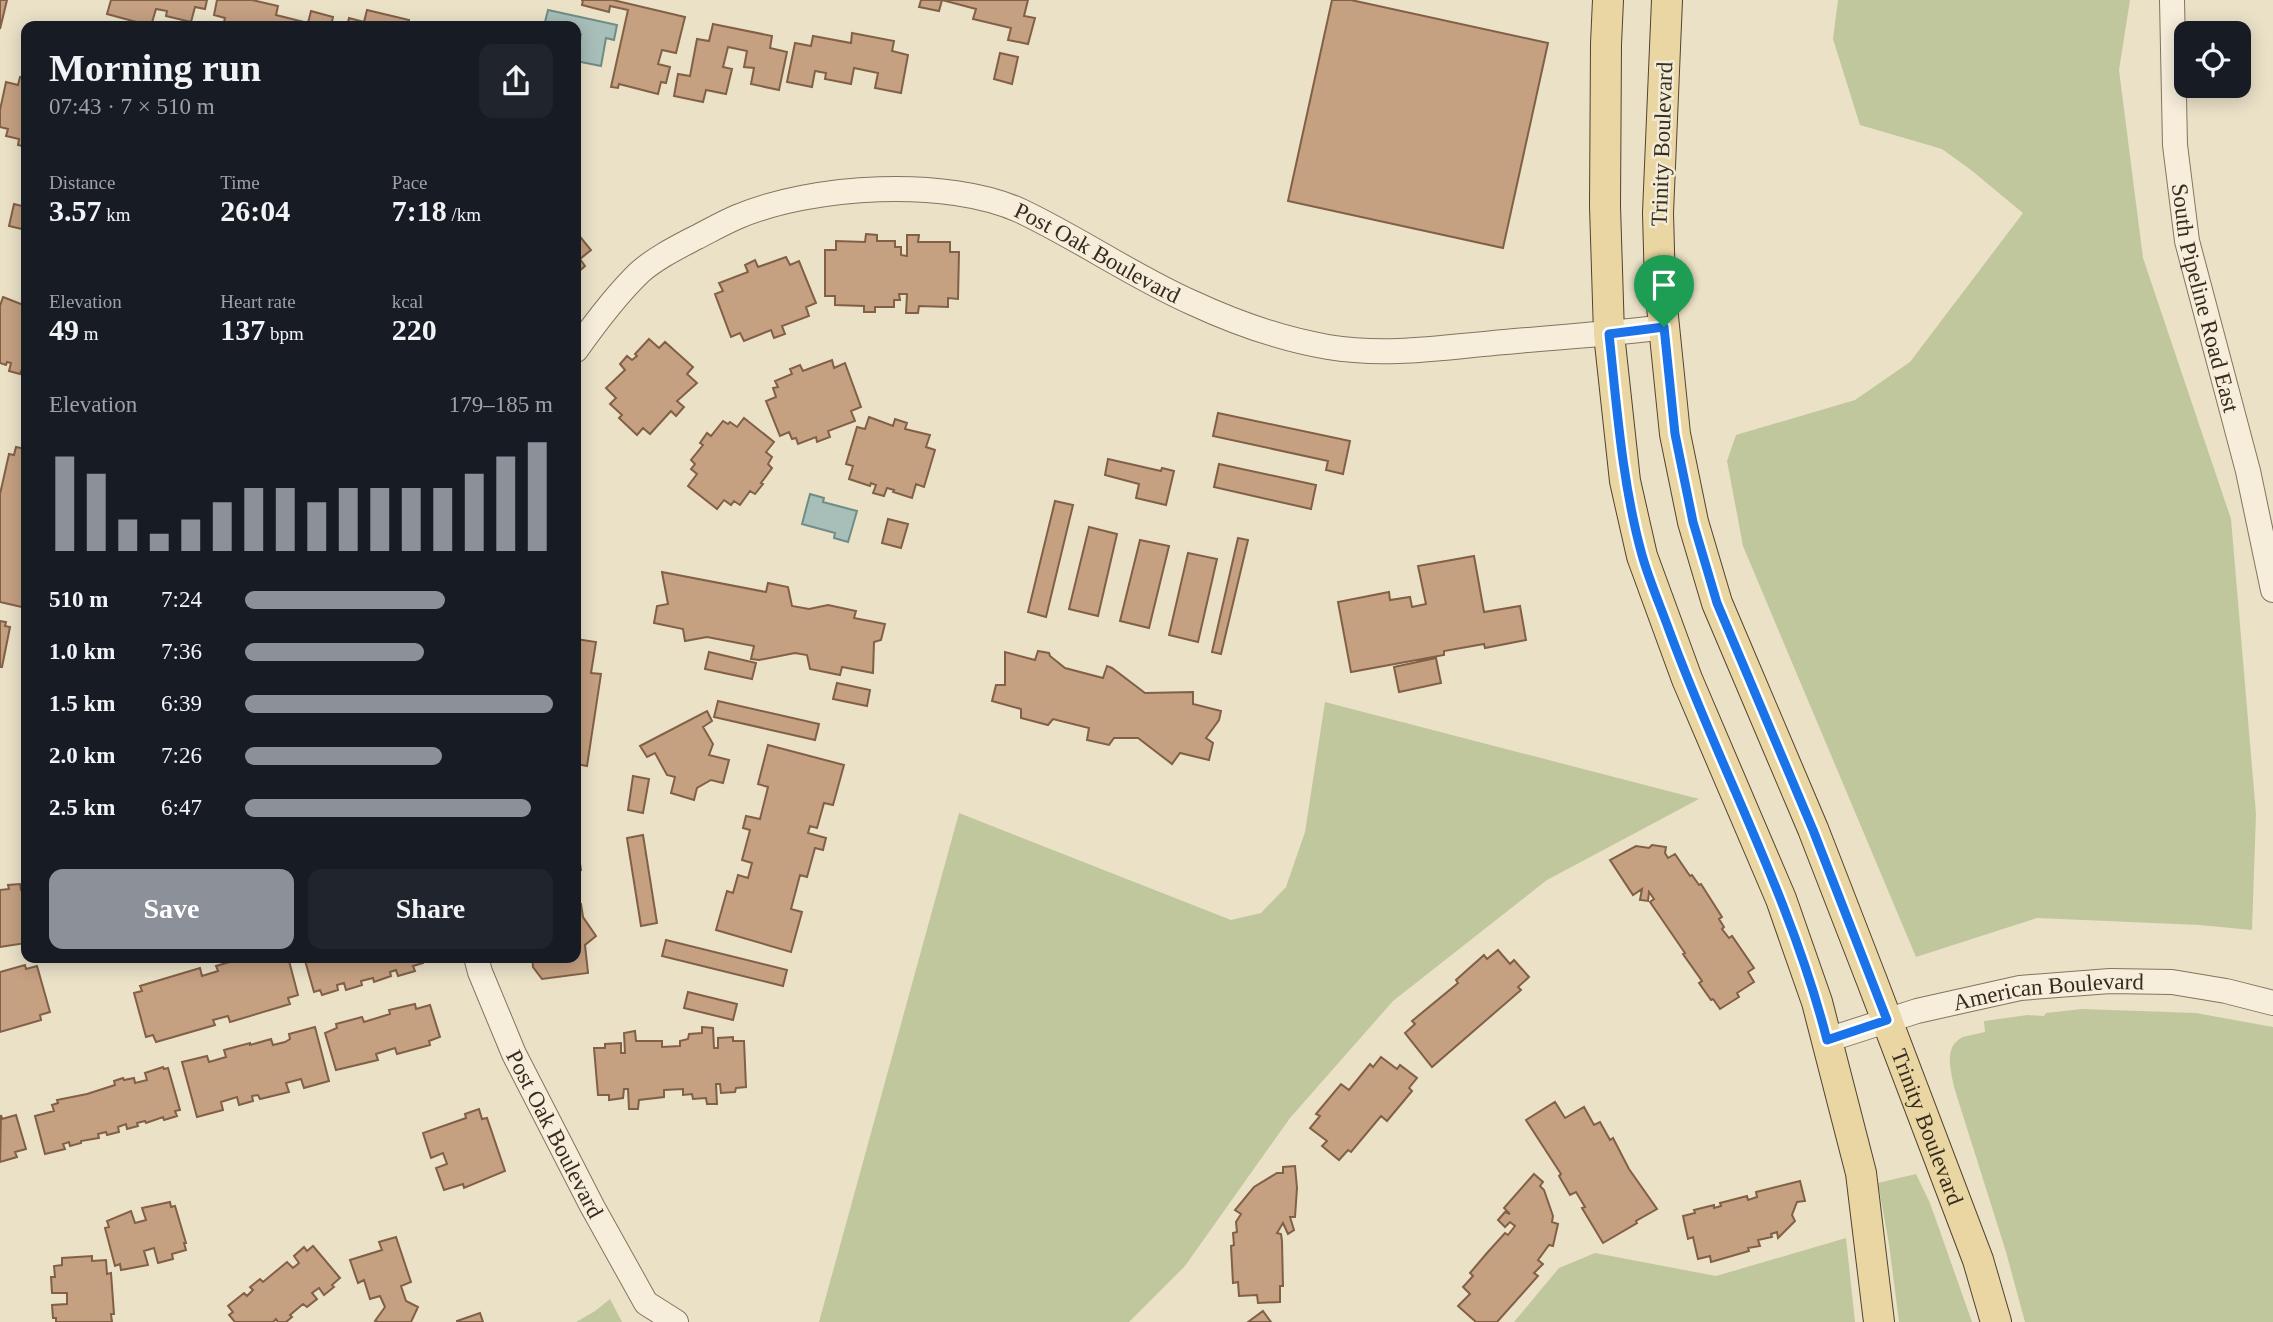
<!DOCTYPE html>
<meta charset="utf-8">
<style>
:root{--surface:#171b24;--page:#20242c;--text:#f1f3f6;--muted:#9ea1a6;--accent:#8c9099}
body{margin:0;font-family:Georgia,serif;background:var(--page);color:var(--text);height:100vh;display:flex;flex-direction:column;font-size:26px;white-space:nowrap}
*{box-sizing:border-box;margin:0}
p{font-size:23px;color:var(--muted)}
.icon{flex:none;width:38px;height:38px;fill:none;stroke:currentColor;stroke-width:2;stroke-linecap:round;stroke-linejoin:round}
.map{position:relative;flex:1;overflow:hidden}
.side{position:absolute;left:21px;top:21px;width:560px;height:942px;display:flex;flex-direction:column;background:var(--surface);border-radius:14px;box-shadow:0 4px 18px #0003}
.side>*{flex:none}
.fabs{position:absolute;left:2174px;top:21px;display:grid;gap:14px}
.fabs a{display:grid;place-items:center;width:77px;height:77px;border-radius:14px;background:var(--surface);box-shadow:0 4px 18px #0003;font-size:35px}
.pin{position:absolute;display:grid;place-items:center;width:60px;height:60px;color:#fff;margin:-72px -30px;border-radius:50% 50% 50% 0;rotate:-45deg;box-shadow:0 0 7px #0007}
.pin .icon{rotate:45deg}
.round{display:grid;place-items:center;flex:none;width:74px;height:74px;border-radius:14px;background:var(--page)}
.head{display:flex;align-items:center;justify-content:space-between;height:119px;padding:0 28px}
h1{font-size:38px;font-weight:700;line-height:52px}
.stats{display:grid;grid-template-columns:repeat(3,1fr);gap:10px;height:119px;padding:7px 28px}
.stats div{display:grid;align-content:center}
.stats b{font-size:30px;font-weight:700}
.stats small{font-size:19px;font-weight:400}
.stats p{font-size:19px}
.chart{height:196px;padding:14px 28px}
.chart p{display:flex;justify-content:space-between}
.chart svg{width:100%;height:126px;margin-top:7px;stroke:var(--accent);stroke-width:6}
.action{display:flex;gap:14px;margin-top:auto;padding:14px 28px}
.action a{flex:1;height:80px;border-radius:14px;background:var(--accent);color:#fff;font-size:28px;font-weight:700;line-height:80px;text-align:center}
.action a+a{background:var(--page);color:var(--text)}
ul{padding:0 28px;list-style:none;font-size:23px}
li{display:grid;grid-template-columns:112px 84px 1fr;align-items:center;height:52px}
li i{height:18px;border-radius:9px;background:var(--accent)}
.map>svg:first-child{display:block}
.green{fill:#c1c79c}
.water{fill:#a8beb9;stroke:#6f8c86;stroke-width:2}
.building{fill:#c5a081;stroke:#816046;stroke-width:2}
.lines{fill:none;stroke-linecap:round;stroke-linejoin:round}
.minor-casing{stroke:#84745e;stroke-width:26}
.major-casing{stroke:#534232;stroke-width:32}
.minor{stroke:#f6eeda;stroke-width:24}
.major{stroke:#e9d6a3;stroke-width:30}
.route-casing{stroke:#fff;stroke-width:14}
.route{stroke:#1a73e8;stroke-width:9}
.labels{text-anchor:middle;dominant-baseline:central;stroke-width:5;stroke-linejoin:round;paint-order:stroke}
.street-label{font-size:23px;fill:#362c20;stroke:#f2ebd6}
</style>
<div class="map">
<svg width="2273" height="1322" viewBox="0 0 2273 1322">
<rect width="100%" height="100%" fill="#eae1c7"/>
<!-- green -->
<path class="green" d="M1838 0H2130L2119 70 2143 258 2231 519 2256 814 2252 930 2199 925 2037 918 1916 957 1743 546 1727 461 1736 435 1855 400 1910 362 2023 213 1971 170 1942 149 1860 125 1833 39Z
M1325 702 1699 799 1547 880 1393 1001 1290 1118 1185 1266 1129 1322H819L959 813 1231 920 1261 913 1286 887 1305 832Z
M2082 1009 2196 1013 2273 1027V1322H2025L2006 1252 1954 1087C1951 1071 1943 1046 1963 1037 1970 1035 1978 1034 1985 1032L1984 1021 2028 1015 2044 1016 2046 1013Z
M1916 1174 1930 1203 1972 1322H1899L1889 1244 1878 1183Z
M1846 1238 1855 1322H1514L1559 1268 1595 1253 1716 1276Z
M610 1299 622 1322H576L595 1311Z"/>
<!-- water -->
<path class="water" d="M548 10 617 25 614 40 606 38 601 66 576 61 581 34 576 33V26H544Z
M810 494 824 498 823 502 857 511 848 542 834 538 835 533 802 524Z"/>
<!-- building -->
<path class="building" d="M0 0H7L0 29Z
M111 0H207L205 9 195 7 191 22 166 16 167 11 156 9 151 26 107 14Z
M217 0H252L278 6 276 15 308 23 311 11 333 17 331 26H223L225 18 214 15Z
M581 0H613L685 17 676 53 662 50 658 64 670 67 666 83 661 82 658 94 619 84 618 88 611 87 628 10 610 6 609 12 582 5 583 0Z
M921 0H1028L1024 16 1035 18 1028 44 1008 40 1011 28 973 19 976 9 942 0 939 11 919 7Z
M1332 0H1351L1548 43 1503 248 1288 201Z
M367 10 409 20 408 26H347L349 18 364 22Z
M713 24 772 36 770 48 787 52 779 90 751 84 754 68 744 67 747 51 728 47 723 67 732 69 726 94 706 90 703 102 674 96 678 74 690 76 697 39 709 41Z
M852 33 894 41 892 51 908 55 901 93 875 88 878 73 854 68 851 84 825 79 826 73 815 71 812 87 787 82 795 43 811 46 813 36 851 43Z
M1000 53 1018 57 1012 84 994 79Z
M20 77 26 79V147L18 145 19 139 6 136 8 129 0 127V110L6 82 18 85Z
M14 204 26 207V230L9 226Z
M577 233 591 250 580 259 585 266 576 274Z
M866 234 877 235V241H895V247H901V255L907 256V235H919L918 242H950V252H959L958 299 948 298V307L919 306 918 313H906L907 294H899L900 300H894V307H875V312H864V306L835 305V296H825V250H836V241L865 242Z
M786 257 790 265 799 261 816 303 806 307 809 316 782 326 785 334 774 338 771 330 744 341 740 333 731 337 715 294 723 291 719 283 748 272 745 265 755 260 758 267Z
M3 297 26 306V368L23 367 20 374 9 371 11 363 7 362 6 365 0 363V306Z
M649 339 659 348 665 342 693 367 687 374 697 383 677 401 684 407 676 416 671 411 650 434 643 428 637 435 619 418 622 415 610 404 616 398 606 388 625 370 620 364 627 356 632 360 637 356 635 354Z
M832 360 834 368 845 363 861 407 851 411 855 421 828 431 830 437 817 442 816 437 798 444 796 438 792 439 789 432 780 436 766 401 776 397 773 388 778 387 775 381 792 374 790 369 800 365 803 371Z
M1218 413 1350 441 1343 474 1326 470 1328 461 1213 436Z
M869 417 893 426 895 419 907 423 905 429 930 435 926 447 935 450 924 487 916 484 912 498 893 492 894 490 887 488 884 496 873 493 876 485 871 483 870 486 849 479 853 466 846 464 857 427 865 429Z
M744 418 774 442 766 452 772 457 768 464 772 468 761 483 763 484 755 494 750 491 740 505 734 501 731 505 724 500 717 509 688 486 697 474 691 469 695 464 691 460 703 445 700 443 707 433 711 436 723 421 728 424 730 422 737 427Z
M16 447 26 449V608L0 602V494L9 454 14 455Z
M1108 459 1161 471 1162 468 1174 471 1166 505 1136 498 1139 484 1105 475Z
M1219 464 1316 485 1311 509 1214 487Z
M1055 501 1073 505 1046 617 1028 612Z
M888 519 908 524 901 548 882 543Z
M1089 527 1117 534 1098 616 1069 609Z
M1238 538 1248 540 1221 654 1212 652Z
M1140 540 1169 546 1149 628 1120 621Z
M1188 553 1217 559 1198 642 1169 635Z
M1474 556 1484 612 1520 606 1526 640 1485 648 1484 644 1444 651V655L1351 672 1338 602 1389 592 1390 600 1410 597 1412 607 1426 604 1418 566Z
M662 572 766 592 768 583 788 587 792 606 809 609 828 605 856 611 854 618 885 624 881 640 874 642 873 673 842 667 840 675 810 669 807 655 795 653 759 660 751 659 754 646 707 637 685 641 683 629 654 623 657 606 668 604Z
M0 621 6 622 5 626 10 627 2 667H0Z
M576 639 596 642 591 673 601 674 587 766 576 764Z
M1038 651 1049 653 1050 656 1065 668 1103 678 1107 666 1112 668 1145 693 1193 692V704L1221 711 1219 720 1206 738 1213 743 1209 760 1180 753 1172 764 1138 738H1114L1109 745 1087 740 1089 728 1053 719 1048 725 1021 718V709L992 701 996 685H1005V652L1035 660Z
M709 652 756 663 752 679 705 669Z
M1436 658 1441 683 1399 692 1394 667Z
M837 683 870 690 867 706 833 699Z
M718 701 819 724 815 740 714 717Z
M707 711 712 721 703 727 713 744 709 755 729 760 723 783 711 780 697 788 694 800 671 793 675 777 667 775 655 753 647 757 640 746Z
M768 745 844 765 833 805 824 803 817 828 810 826 808 833 826 838 823 850 815 848 807 877 800 875 791 909 802 912 791 952 716 930 727 891 733 893 738 875 748 878 752 863 742 860 750 830 743 828 746 816 760 819 768 787 758 784Z
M633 776 649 779 643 813 628 810Z
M643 835 657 923 641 926 627 838Z
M1652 845 1666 847 1665 853 1668 858 1675 854 1690 876 1692 875 1699 885 1701 884 1722 917 1719 919 1724 927 1722 929 1729 938 1732 936 1754 968 1748 972 1754 982 1737 993 1739 997 1720 1009 1713 999 1711 1000 1699 983 1702 981 1683 954 1685 953 1650 902 1654 899 1649 892 1648 901 1640 900 1642 889 1633 895 1610 860 1636 846 1649 848Z
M578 850 581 870 576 874V851Z
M20 884 21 890 26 889V943L0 947V890L9 889 8 885Z
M576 904H581L583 917 596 936 585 945 588 973 542 979 533 967 532 957H576Z
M666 940 787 970 783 986 662 956Z
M1498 950 1510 964 1514 960 1529 977 1518 987 1521 990 1432 1067 1405 1033 1415 1024 1412 1021 1458 983 1456 980 1484 955 1487 959Z
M247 957H288L298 995 288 998 290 1004 230 1022 228 1016 213 1020 215 1025 156 1042 153 1035 146 1037 134 993 142 991 140 986 200 968 202 976 218 971 216 966Z
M304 957H421L423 963 413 966 415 971 398 976 396 970 390 972 391 976 374 982 373 978 361 981 362 985 346 990 344 983 337 985 338 990 322 995 320 990 314 992Z
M25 965 26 969 37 966 50 1012 40 1015 41 1020 0 1032V972Z
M688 992 737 1004 733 1020 684 1008Z
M415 1004 416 1009 430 1005 440 1037 429 1041 430 1045 397 1054 395 1048 376 1054 378 1060 336 1070 325 1033 337 1028 336 1024 362 1017 364 1022 390 1014 389 1010Z
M315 1027 329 1081 304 1088 301 1079 286 1083 289 1092 260 1099 258 1095 252 1096 253 1101 239 1105 237 1097 221 1102 223 1110 197 1117 182 1062 207 1056 209 1062 226 1057 224 1050 250 1043V1045L271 1039 273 1045 285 1042 290 1039 289 1034Z
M702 1027 713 1028 714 1048H718V1038L733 1037V1041H744L746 1087 736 1088 735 1092 721 1093 720 1084H716L717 1104H707L706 1098 693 1099 692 1094 683 1095V1089L664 1090V1097L639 1100 638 1109H629L628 1089H624L623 1098 609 1100V1095H598L594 1048H605V1044L621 1043V1053H625L624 1033 635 1031 636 1041H662V1047L680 1046V1041L688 1039 689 1034 702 1033Z
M1381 1057 1397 1069 1400 1065 1417 1078 1409 1088 1412 1091 1387 1121 1381 1116 1351 1152 1348 1150 1339 1160 1322 1146 1327 1141 1310 1128 1320 1116 1316 1114 1341 1084 1349 1090 1370 1064 1373 1067Z
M163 1067 164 1069 168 1068 180 1110 175 1111 177 1116 164 1120 163 1117 146 1123 145 1121 137 1123 138 1126 127 1129 126 1124 118 1127 119 1132 107 1135 106 1132 98 1134 99 1138 81 1141V1143L70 1146 69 1142 63 1144 65 1149 45 1154 35 1116 54 1111 52 1105 58 1103 57 1100 87 1094 115 1085 114 1081 123 1078 124 1080 134 1078 135 1083 147 1080 145 1073Z
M1555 1102 1565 1118 1584 1107 1594 1125 1600 1122 1610 1140 1613 1138 1629 1169 1657 1209 1636 1221 1637 1223 1603 1243 1582 1208 1585 1207 1576 1192 1570 1195 1559 1176 1561 1174 1526 1120Z
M479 1109 482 1119 487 1118 505 1171 464 1188 463 1184 444 1190 436 1168 447 1164 443 1153 431 1158 423 1133 466 1118 465 1114Z
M1 1115 2 1119 16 1115 26 1149 15 1152 17 1157 0 1162Z
M1295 1166 1297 1188 1295 1217H1290L1294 1230 1288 1234 1283 1223 1277 1233 1281 1234 1282 1241 1283 1286H1280V1302L1258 1303 1257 1295 1239 1296 1238 1282 1233 1283 1231 1246 1234 1245 1233 1233 1237 1232 1236 1222 1241 1214 1235 1210 1254 1187 1277 1173H1283V1167Z
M1534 1174 1543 1182 1540 1186 1544 1190 1553 1216 1552 1222 1558 1224 1553 1246 1549 1245 1538 1260 1543 1264 1534 1273 1538 1276 1497 1322H1476L1458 1306 1470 1294 1463 1287 1473 1276 1470 1273 1487 1253 1505 1233 1508 1235 1515 1226 1510 1222 1505 1227 1498 1220 1505 1212 1510 1214 1504 1208Z
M1800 1181 1805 1201 1797 1202 1792 1215 1795 1221 1778 1238 1777 1232 1771 1234 1772 1237 1758 1240 1760 1246 1748 1248 1749 1251 1711 1262 1710 1256 1698 1259 1693 1237 1688 1239 1683 1216 1695 1213 1694 1210 1714 1205V1208L1721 1206 1720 1203 1747 1196 1748 1200 1757 1197 1756 1192Z
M170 1202 171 1207 175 1206 186 1243H184L186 1250 172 1254 173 1259 158 1263 154 1248 144 1251 148 1265 121 1270 120 1264 115 1266 105 1228 109 1227 107 1221 131 1211 135 1223 146 1220 142 1208Z
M396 1237 411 1282 401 1286 406 1301 418 1307 411 1322H378L375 1321 385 1307 380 1296 370 1299 364 1280 358 1283 350 1260 382 1250 379 1242Z
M313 1246 340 1278 332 1285 334 1287 324 1295 319 1288 312 1293 317 1299 307 1307 303 1304 290 1315 292 1317 286 1322H278L276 1319 273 1322H235L229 1315 233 1312 228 1306 244 1293 247 1296 253 1290 250 1287 260 1279 263 1282 287 1262 293 1268 299 1263 294 1256 304 1247 307 1251Z
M92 1256V1261L106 1260 107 1274 111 1273 114 1314H111L112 1322H56V1318H53L52 1305 67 1304V1293H52L51 1277H55L54 1266 62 1265V1258Z
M1263 1311 1271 1322H1248Z
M480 1313 483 1322H457V1321Z"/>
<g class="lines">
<defs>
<g id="minor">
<path id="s1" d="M2172 0 2175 145 2187 241 2248 471 2273 590"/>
<path id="s2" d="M576 350C593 326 619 292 640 272 656 258 676 248 695 238 709 231 723 223 737 217 812 185 947 177 1021 211 1080 239 1134 277 1193 303 1236 323 1282 339 1328 347 1388 357 1445 347 1505 342 1558 337 1611 334 1664 327"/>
<path id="s3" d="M476 957 480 972 514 1054 592 1206 646 1303 676 1322"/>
<path id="s4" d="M1827 1040 1917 1011 2020 988 2110 981 2172 982 2226 991 2273 1003"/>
</g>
<g id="major">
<path d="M1608 0 1606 44 1605 206 1609 334 1625 481 1642 556 1687 679 1781 899 1817 1002 1861 1173 1879 1322"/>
<path id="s5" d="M1667 0 1658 213 1660 287 1675 434 1693 522 1717 603 1813 829 1872 981 1978 1260 1996 1322"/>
</g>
</defs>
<!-- minor casing -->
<use href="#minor" class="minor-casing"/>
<!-- major casing -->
<use href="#major" class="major-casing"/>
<!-- minor -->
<use href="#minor" class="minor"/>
<!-- major -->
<use href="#major" class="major"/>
</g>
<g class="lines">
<defs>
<path id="route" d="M1664 327 1675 434 1693 522 1717 603 1813 830 1887 1020 1827 1040C1791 898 1719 767 1669 630 1660 605 1649 580 1642 555 1622 483 1617 408 1609 334Z"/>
</defs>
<!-- route casing -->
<use href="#route" class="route-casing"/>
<!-- route -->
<use href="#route" class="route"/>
</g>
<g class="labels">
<!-- street labels -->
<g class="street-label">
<text transform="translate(1662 144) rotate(-88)">Trinity Boulevard</text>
<text stroke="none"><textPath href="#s2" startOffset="590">Post Oak Boulevard</textPath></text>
<text stroke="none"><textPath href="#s1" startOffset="301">South Pipeline Road East</textPath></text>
<text stroke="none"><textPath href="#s4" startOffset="228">American Boulevard</textPath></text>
<text stroke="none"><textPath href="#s5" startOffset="1174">Trinity Boulevard</textPath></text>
<text stroke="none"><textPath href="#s3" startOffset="194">Post Oak Boulevard</textPath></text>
</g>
</g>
</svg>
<div class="fabs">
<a><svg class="icon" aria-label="locate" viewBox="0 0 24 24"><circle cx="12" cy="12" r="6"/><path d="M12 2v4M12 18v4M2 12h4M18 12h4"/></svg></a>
</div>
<div class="pin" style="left:1664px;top:327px;background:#1e9e55"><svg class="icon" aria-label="arrive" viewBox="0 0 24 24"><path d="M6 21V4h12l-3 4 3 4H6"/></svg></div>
<section class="side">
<div class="head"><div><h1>Morning run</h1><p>07:43 · 7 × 510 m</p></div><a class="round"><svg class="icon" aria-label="share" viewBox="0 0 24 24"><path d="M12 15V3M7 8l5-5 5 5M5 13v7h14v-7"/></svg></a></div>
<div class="stats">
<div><p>Distance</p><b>3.57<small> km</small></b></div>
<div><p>Time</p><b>26:04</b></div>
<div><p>Pace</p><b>7:18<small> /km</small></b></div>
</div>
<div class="stats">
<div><p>Elevation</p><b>49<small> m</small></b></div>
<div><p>Heart rate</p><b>137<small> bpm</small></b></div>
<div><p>kcal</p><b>220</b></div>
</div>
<div class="chart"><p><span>Elevation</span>179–185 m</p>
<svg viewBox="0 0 160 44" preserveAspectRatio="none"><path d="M5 44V11M15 44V17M25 44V33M35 44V38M45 44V33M55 44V27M65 44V22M75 44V22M85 44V27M95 44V22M105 44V22M115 44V22M125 44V22M135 44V17M145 44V11M155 44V6"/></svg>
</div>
<ul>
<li><b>510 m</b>7:24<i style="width:65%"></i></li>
<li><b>1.0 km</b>7:36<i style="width:58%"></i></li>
<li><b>1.5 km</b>6:39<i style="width:100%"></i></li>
<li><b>2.0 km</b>7:26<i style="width:64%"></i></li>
<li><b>2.5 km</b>6:47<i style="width:93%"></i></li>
</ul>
<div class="action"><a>Save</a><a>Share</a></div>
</section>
</div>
